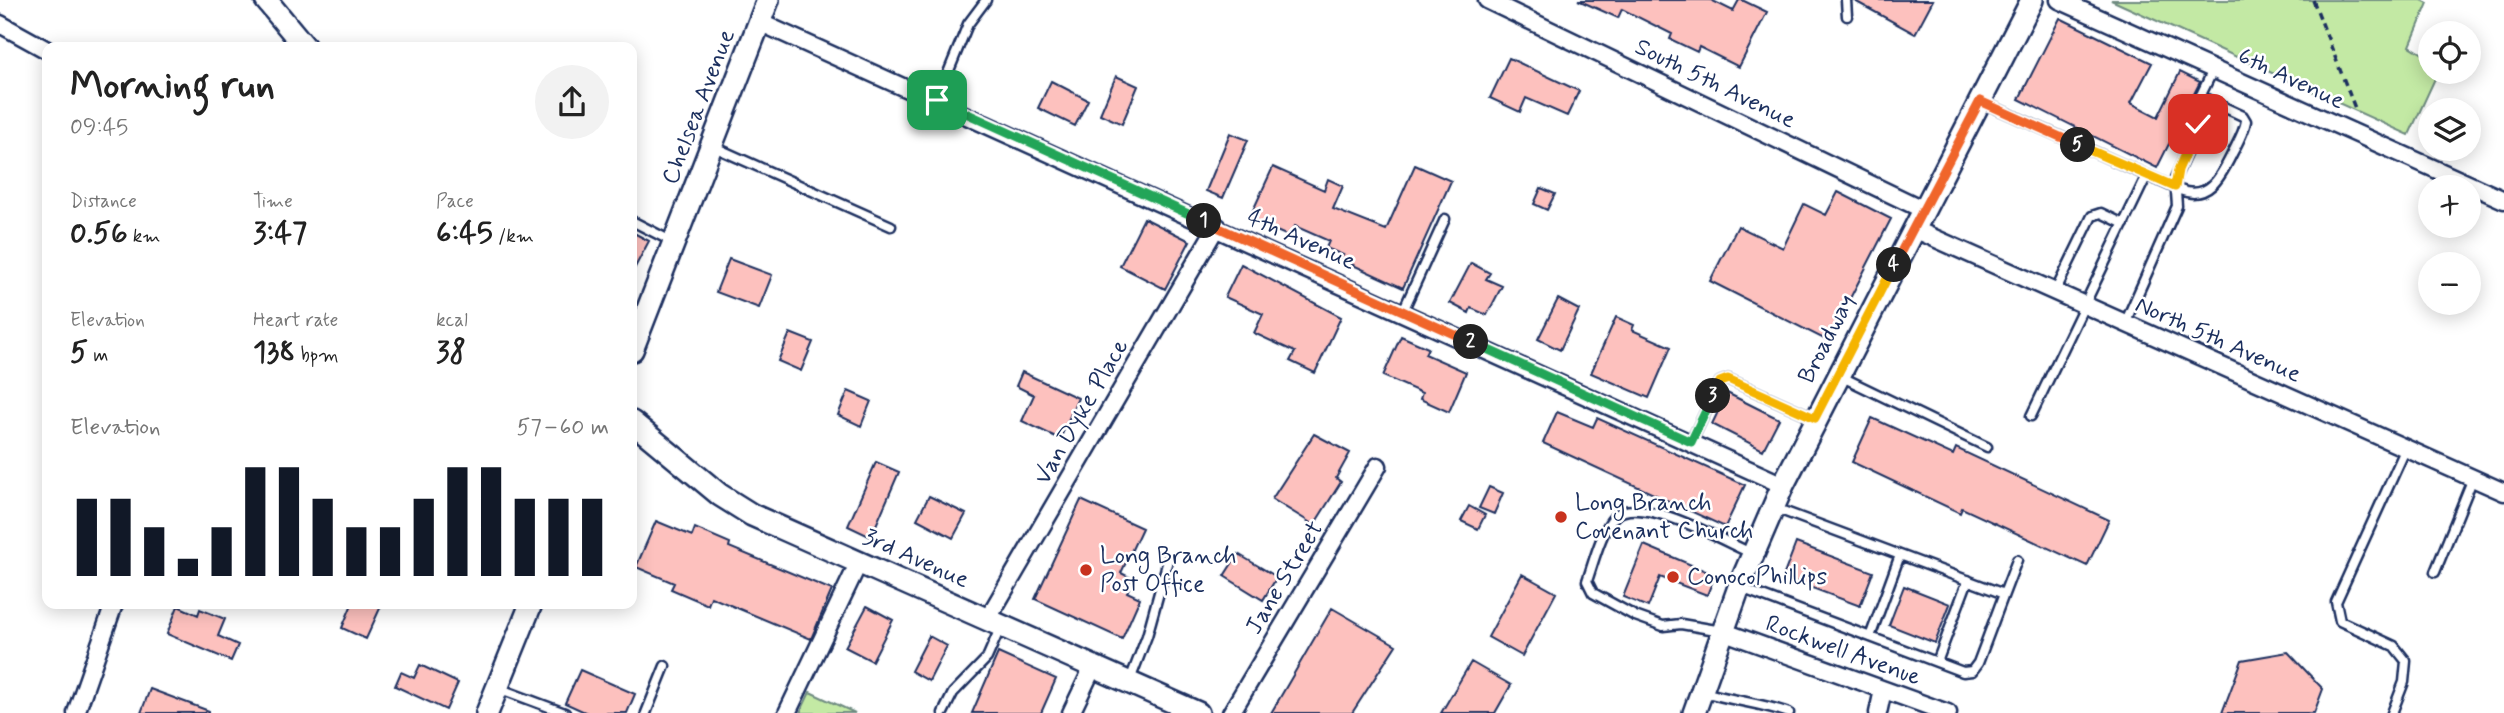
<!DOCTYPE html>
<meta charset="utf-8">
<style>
:root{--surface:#fff;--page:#f2f2f2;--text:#222;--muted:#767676;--accent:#111827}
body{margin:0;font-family:Mynerve,sans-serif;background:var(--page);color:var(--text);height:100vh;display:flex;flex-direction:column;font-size:26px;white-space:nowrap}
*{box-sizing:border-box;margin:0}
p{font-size:23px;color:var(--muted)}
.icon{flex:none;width:38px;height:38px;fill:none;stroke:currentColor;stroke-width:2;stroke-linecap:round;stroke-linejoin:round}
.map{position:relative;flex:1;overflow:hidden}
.panel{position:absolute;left:42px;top:42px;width:595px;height:567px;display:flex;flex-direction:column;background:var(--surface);border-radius:14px;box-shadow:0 4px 18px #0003}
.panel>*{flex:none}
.buttons{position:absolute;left:2418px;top:21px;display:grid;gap:14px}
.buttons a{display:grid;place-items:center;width:63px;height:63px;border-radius:50%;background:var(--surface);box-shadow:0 4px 18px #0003;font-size:35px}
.pin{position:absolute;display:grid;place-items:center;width:60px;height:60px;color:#fff;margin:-30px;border-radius:14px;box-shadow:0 4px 10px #0006}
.km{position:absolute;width:35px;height:35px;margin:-18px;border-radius:50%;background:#222;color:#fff;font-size:19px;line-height:35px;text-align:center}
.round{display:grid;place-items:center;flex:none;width:74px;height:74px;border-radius:37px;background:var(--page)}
.overview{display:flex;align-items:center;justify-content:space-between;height:119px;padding:0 28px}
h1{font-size:38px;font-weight:700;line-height:52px}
.metrics{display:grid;grid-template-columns:repeat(3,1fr);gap:10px;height:119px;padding:7px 28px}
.metrics div{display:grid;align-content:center}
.metrics b{font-size:30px;font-weight:700}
.metrics small{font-size:19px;font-weight:400}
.metrics p{font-size:19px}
.chart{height:196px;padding:14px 28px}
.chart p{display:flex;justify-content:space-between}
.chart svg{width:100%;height:126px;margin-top:7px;stroke:var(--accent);stroke-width:6}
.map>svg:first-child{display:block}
.green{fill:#c3e9a4;stroke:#6f8c81;stroke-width:2}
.building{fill:#fdc1be;stroke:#1b2f5e;stroke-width:2}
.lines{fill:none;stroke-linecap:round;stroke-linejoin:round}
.lane-casing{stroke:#1b2f5e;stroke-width:13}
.street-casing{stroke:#1b2f5e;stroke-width:21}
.secondary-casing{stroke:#1b2f5e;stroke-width:26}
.path{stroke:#1b2f5e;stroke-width:3.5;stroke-dasharray:7 5;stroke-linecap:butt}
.lane{stroke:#fff;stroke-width:8}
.street{stroke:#fff;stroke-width:16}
.secondary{stroke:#fff;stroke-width:21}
.split-1-casing{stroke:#fff;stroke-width:14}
.split-2-casing{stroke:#fff;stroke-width:14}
.split-3-casing{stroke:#fff;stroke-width:14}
.split-4-casing{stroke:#fff;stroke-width:14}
.split-5-casing{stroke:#fff;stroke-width:14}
.split-6-casing{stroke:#fff;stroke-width:14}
.split-1{stroke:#22a559;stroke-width:9}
.split-2{stroke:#f0652b;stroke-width:9}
.split-3{stroke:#22a559;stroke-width:9}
.split-4{stroke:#f5b400;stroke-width:9}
.split-5{stroke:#f0652b;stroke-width:9}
.split-6{stroke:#f5b400;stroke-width:9}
.poi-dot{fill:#c8321e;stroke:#fff;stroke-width:2.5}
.labels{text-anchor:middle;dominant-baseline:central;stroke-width:5;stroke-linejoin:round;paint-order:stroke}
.street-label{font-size:24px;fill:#1b2f5e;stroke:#fff}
.poi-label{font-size:24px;fill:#1b2f5e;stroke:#fff;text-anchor:start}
</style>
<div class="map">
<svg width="2504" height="713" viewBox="0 0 2504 713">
<rect width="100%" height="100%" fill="#fff"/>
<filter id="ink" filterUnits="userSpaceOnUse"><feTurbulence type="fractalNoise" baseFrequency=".0143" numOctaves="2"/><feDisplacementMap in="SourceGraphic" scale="14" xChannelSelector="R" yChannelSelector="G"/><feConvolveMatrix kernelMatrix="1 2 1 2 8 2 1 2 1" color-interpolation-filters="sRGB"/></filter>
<g filter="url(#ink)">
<!-- green -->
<path class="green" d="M2111 0H2422L2428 3 2410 46 2431 59V72H2438L2409 135Z
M810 692 855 713H800Z"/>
<!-- building -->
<path class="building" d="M1578 0H1711L1733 11 1739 0H1742L1767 12 1739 67 1699 47 1697 52 1670 39 1672 34 1622 9 1618 18Z
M1853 0H1933L1915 34Z
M2060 18 2152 63 2131 103 2158 117 2180 72 2200 82 2157 168 2019 99Z
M1509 58 1579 91 1567 116 1526 98 1520 112 1490 98Z
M1116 76 1138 86 1122 124 1100 114Z
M1051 81 1088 100 1075 126 1038 108Z
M1230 133 1248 140 1223 198 1206 191Z
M1415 165 1451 181 1403 288 1340 259 1343 255 1326 248 1329 241 1295 226 1290 237 1249 219 1273 167 1324 190 1328 179 1343 186 1333 209 1386 230Z
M1541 188 1555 194 1547 210 1534 204Z
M1838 192 1891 219 1828 341 1710 281 1738 226 1783 248 1804 204 1826 215Z
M1144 218 1190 241 1165 289 1120 266Z
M632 232 649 241 632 273Z
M729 259 772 275 759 308 716 292Z
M1471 263 1490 273 1486 279 1502 286 1487 315 1471 308 1469 313 1450 303Z
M1241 264 1341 317 1315 373 1290 361 1295 352 1254 333 1263 314 1225 297Z
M1558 299 1579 310 1560 350 1538 339Z
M1616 317 1634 325 1632 330 1671 347 1649 398 1591 373Z
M790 333 813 342 801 371 778 361Z
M1401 336 1428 348 1425 354 1466 372 1449 412 1420 399 1422 393 1383 376Z
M1022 372 1078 398 1060 439 1022 421 1034 395 1016 386Z
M848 391 871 401 861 426 838 415Z
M1727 393 1779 419 1763 450 1712 424Z
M1557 412 1593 427 1597 418 1745 485 1725 527 1543 443Z
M1872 418 1953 455 1956 448 2109 520 2087 566 1962 508 1960 513 1852 462Z
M1314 434 1350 453 1336 478 1341 482 1314 525 1272 499Z
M876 462 899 472 871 537 848 526Z
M1489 487 1503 493 1494 514 1479 508Z
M929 496 966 514 953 538 917 519Z
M1081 500 1142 528 1121 573 1133 579 1127 592 1140 598 1122 639 1035 599Z
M1469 506 1485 515 1478 529 1461 521Z
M656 521 692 536 695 528 730 543 729 547 832 590 811 639 711 597 708 605 671 589 674 583 636 567Z
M1796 543 1873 572 1860 606 1783 577Z
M1644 545 1715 575 1707 595 1660 577 1648 607 1623 597Z
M1238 554 1277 577 1263 600 1224 576Z
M1522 574 1556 593 1522 656 1488 637Z
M1904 586 1950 604 1935 643 1889 625Z
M352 604H382L366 639 342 628Z
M178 606 198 615 200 609 225 619 218 636 238 645 231 661 167 634Z
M867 606 893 620 872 661 845 647Z
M1332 608 1396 645 1352 713H1271Z
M929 636 947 646 929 681 911 671Z
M2288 652 2323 689 2314 713H2222L2242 660Z
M998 653 1056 679 1041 713H972Z
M1471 662 1511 685 1495 713H1441Z
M420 665 458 683 446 710 395 686 401 672 414 678Z
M580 670 635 694 627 713H587L565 703Z
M150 689 209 711V713H141Z"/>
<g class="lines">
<defs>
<path id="lane" d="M1846 0 1847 16
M937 100 968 24 986 0
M1982 102 2180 190C2210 202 2222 174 2233 152 2238 142 2244 132 2246 121L2243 116 2200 96
M712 146 891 226
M632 221 671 241
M2055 292 2092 216 2101 213 2124 224
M1403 311 1445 219
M2125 323 2177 206 2175 178 2197 130 2199 99 2214 68
M1840 376 1987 447
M2031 416 2147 175
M1691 442 1720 382 1728 379 1815 418
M2435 572 2473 478
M1741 588 1963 672 1972 671 1978 663 2004 594 1775 508
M2004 594 2017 560
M1722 631 1681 624 1663 626 1635 616 1593 593 1587 581C1593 564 1602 528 1615 516 1640 493 1723 541 1751 553
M1870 637 1900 555
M1937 662 1968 580
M1130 680 1147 636 1168 560
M498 688 565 713
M1704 692C1733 701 1761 703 1789 713
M646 713 665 666
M943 713 953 693 987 658 1001 626
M2392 713 2404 682 2406 661 2394 646 2340 621 2336 602 2406 448"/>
<path id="street" d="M1487 0 1924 210
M2059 0 2504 200
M759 22 1783 485
M0 24 47 50
M1914 229 2504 492
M987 620 1217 226
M1722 631 1948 713
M76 713 114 604
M787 713 859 562
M1071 713 1093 667
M1231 713 1378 466
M1878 713 1883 690"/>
<path id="secondary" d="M266 0 305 47
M632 350 768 0
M632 422 720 495 752 515 1198 713
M487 713 531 604
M1694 713 1739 587 1783 485 2032 0"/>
</defs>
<!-- lane casing -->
<use href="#lane" class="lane-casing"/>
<!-- street casing -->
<use href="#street" class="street-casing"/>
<!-- secondary casing -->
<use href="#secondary" class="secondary-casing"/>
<!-- path -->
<path class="path" d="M2313 0 2356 111"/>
<!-- lane -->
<use href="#lane" class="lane"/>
<!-- street -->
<use href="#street" class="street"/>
<!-- secondary -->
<use href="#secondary" class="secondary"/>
</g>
</g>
<g class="lines" filter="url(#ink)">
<defs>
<path id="split-1" d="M937 100 1204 221"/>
<path id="split-2" d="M1204 221 1471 342"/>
<path id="split-3" d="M1471 342 1691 442 1713 396"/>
<path id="split-4" d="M1713 396 1720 382 1728 379 1815 418 1894 265"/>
<path id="split-5" d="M1894 265 1980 101 2078 145"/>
<path id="split-6" d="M2078 145 2175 187 2178 170 2198 124"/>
</defs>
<!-- split-1 casing -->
<use href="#split-1" class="split-1-casing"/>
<!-- split-2 casing -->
<use href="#split-2" class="split-2-casing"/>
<!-- split-3 casing -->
<use href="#split-3" class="split-3-casing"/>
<!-- split-4 casing -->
<use href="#split-4" class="split-4-casing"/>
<!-- split-5 casing -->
<use href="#split-5" class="split-5-casing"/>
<!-- split-6 casing -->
<use href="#split-6" class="split-6-casing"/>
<!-- split-1 -->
<use href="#split-1" class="split-1"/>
<!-- split-2 -->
<use href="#split-2" class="split-2"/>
<!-- split-3 -->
<use href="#split-3" class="split-3"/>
<!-- split-4 -->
<use href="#split-4" class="split-4"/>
<!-- split-5 -->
<use href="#split-5" class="split-5"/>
<!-- split-6 -->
<use href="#split-6" class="split-6"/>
</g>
<!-- markers -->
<g class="poi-dot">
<circle cx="1561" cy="517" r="7"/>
<circle cx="1086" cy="570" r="7"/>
<circle cx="1673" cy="577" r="7"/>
</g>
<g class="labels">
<!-- street labels -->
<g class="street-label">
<text transform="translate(2291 79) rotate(25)">6th Avenue</text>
<text transform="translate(1715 84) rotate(26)">South 5th Avenue</text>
<text transform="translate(699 107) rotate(-69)">Chelsea Avenue</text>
<text transform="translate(1301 240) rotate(24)">4th Avenue</text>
<text transform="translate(1827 339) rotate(-63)">Broadway</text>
<text transform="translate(2218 340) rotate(24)">North 5th Avenue</text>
<text transform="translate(1082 412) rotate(-60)">Van Dyke Place</text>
<text transform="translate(916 559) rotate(24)">3rd Avenue</text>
<text transform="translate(1285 578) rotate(-59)">Jane Street</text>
<text transform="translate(1843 651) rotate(20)">Rockwell Avenue</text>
</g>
<!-- poi labels -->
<g class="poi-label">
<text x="1575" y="503">Long Branch<tspan x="1575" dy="28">Covenant Church</tspan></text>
<text x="1100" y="556">Long Branch<tspan x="1100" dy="28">Post Office</tspan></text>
<text x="1687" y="577">ConocoPhillips</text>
</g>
</g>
</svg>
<div class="buttons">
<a><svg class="icon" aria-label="locate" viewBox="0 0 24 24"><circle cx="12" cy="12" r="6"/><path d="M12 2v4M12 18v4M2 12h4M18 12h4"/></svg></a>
<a><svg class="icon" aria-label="layers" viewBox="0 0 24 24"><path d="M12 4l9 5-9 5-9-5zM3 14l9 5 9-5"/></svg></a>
<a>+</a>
<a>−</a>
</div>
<div class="pin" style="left:937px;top:100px;background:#1e9e55"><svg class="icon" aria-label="arrive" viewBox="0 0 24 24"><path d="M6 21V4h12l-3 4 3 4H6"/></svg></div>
<div class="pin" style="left:2198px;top:124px;background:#d93025"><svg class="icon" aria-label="check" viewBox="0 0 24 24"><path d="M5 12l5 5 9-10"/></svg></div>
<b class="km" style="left:1204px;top:221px">1</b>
<b class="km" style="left:1471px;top:342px">2</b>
<b class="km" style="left:1713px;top:396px">3</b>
<b class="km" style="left:1894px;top:265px">4</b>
<b class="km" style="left:2078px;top:145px">5</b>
<section class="panel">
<div class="overview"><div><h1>Morning run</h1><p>09:45</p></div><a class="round"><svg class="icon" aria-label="share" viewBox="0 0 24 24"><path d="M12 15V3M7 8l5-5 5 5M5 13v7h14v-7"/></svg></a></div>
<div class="metrics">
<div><p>Distance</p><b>0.56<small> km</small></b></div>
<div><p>Time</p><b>3:47</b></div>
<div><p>Pace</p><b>6:45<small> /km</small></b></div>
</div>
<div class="metrics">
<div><p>Elevation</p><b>5<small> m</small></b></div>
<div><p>Heart rate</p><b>138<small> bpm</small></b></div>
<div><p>kcal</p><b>38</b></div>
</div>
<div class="chart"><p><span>Elevation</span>57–60 m</p>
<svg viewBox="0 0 160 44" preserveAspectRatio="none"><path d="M5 44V17M15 44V17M25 44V27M35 44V38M45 44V27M55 44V6M65 44V6M75 44V17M85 44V27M95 44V27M105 44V17M115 44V6M125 44V6M135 44V17M145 44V17M155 44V17"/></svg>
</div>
</section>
</div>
